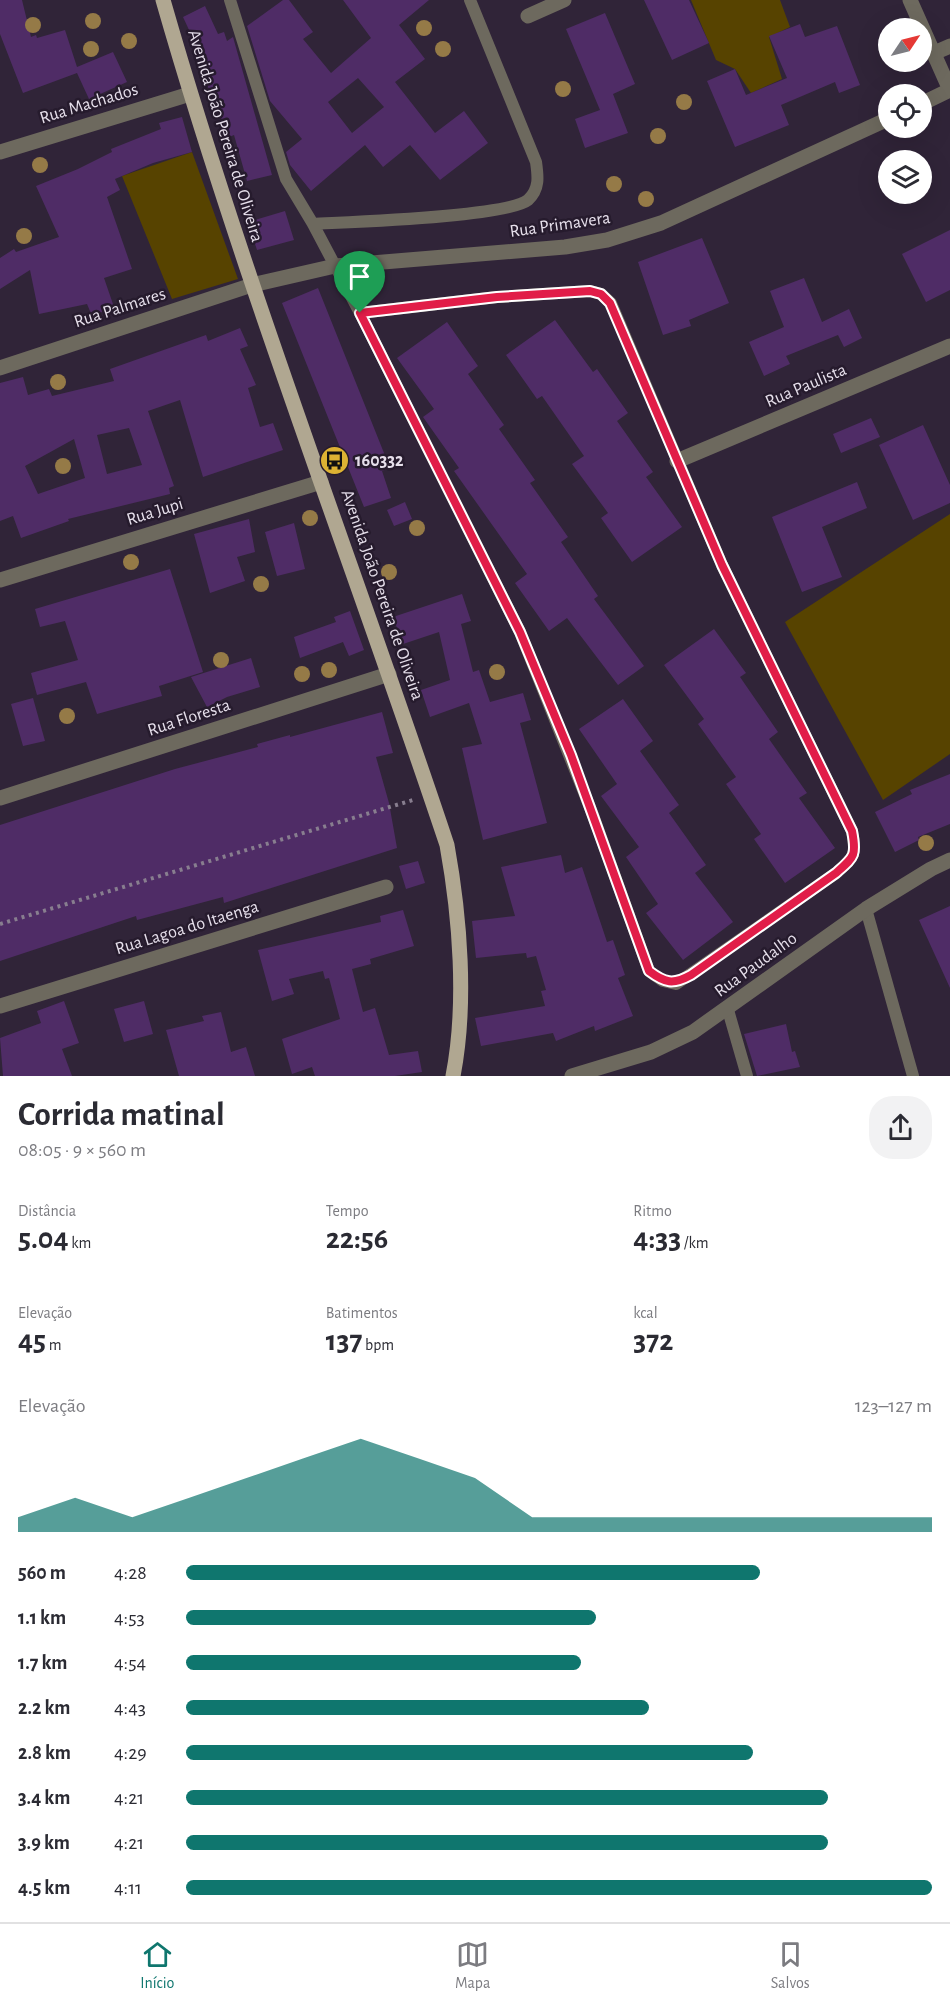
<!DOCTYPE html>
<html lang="pt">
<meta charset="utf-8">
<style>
:root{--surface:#fff;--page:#f2f2f3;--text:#2b2b33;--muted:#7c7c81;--line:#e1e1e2;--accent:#0f766e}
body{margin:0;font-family:"Alegreya Sans",sans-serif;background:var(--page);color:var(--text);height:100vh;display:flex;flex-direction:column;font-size:22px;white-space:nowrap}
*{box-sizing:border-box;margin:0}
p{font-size:20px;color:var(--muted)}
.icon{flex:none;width:33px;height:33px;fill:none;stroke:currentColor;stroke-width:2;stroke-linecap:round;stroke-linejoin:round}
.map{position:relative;height:1076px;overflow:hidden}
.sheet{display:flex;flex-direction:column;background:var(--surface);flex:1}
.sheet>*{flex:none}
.needle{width:39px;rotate:55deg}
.controls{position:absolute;left:878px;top:18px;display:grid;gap:12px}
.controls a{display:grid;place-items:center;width:54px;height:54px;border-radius:50%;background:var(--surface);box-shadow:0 6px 24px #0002;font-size:30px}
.pin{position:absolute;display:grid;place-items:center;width:51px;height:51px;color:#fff;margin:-62px -26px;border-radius:50% 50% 50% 0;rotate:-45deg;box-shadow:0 0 6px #0007}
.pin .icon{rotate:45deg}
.round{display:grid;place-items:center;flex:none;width:63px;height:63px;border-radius:24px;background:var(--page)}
.summary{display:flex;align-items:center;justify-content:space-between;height:102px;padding:0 18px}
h1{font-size:33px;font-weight:700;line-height:45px}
.figures{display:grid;grid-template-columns:repeat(3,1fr);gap:9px;height:102px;padding:6px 18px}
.figures div{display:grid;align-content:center}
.figures b{font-size:30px;font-weight:700}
.figures small{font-size:16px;font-weight:400}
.figures p{font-size:16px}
.chart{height:168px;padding:12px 18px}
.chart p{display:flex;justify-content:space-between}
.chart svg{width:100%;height:108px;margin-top:6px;fill:var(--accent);opacity:.7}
ul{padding:0 18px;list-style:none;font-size:20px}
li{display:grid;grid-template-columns:96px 72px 1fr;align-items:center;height:45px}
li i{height:15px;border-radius:8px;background:var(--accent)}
.menu{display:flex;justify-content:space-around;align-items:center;height:84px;border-top:2px solid var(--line);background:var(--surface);font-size:16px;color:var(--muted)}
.menu a{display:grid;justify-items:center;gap:3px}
.menu .selected{color:var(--accent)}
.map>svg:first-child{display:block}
.green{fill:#574300}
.building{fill:#4f2c66;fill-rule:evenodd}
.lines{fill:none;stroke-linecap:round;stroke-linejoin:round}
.path{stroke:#887e8f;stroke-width:4;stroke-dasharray:3 4.5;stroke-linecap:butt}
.service{stroke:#6d695e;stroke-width:12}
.minor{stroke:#6d695e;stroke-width:15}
.primary{stroke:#b0a791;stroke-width:15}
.tree{fill:#957a47}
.route-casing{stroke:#fff;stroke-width:12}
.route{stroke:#e11d48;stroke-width:8}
.labels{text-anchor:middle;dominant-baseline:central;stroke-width:5;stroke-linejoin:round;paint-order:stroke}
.street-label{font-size:18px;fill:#e6dfeb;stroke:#261b2d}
.poi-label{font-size:18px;font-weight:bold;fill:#e6dfeb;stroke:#261b2d;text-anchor:start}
</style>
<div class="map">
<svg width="950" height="1076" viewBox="0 0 950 1076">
<rect width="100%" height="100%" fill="#302438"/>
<!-- green -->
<path class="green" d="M691 0H780L790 27 769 37 782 79 751 93 735 69 716 60Z
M192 152 238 279 172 299 122 176Z
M950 514V754L883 800 785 622Z"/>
<!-- building -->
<path class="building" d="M0 0H22L31 37 36 35 37 38 65 30 77 67 113 52 127 82 89 99 77 73 23 93 0 34Z
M283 0H289L313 32 303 39 331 73 371 38 343 0H429L399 25 425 59 395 82 435 133 464 111 488 143 440 180 410 145 383 167 365 145 311 191 290 165 286 152 302 139 270 101 247 26ZM358 78 384 107 352 133 328 102Z
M644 0H689L709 43 672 60Z
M205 6 218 34 224 32 227 41 233 37 272 175 247 181 234 135 229 137 203 75 196 45 183 17Z
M605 13 635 84 613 94 628 133 585 148 575 119 600 110 566 29Z
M800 24 805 37 837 26 860 85 839 93 835 82 781 105 789 125 735 147 707 81 735 69 746 95 787 78 769 36Z
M182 117 192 152 153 163 115 179 120 190 107 197 132 269 104 278 114 307 92 316 87 304 39 314 30 270 0 289V258L14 249 16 252 59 237 36 186 78 169 112 152 111 149 161 129 159 123Z
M285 211 294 240 257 250 248 222Z
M950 230V290L926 302 902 254Z
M702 238 729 303 689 320 691 326 663 335 638 262Z
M804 278 822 322 849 309 862 338 844 347 838 335 786 356 790 364 764 376 749 342 784 327 770 291Z
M318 288 390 468 382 471 391 498 364 507 282 303Z
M555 320 593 372 597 369 628 413 617 421 653 472 646 477 682 527 632 562 601 518 608 513 572 464 584 456 542 396 537 399 506 355Z
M447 322 478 366 468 374 504 425 499 429 535 480 530 483 568 537 561 542 598 596 594 599 644 666 618 685 567 618 549 631 515 583 527 574 454 471 459 468 423 417 434 409 397 358Z
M240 328 248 346 240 349 256 385 248 388 260 427 273 423 283 450 203 477 180 400 148 411 174 486 169 488 170 494 68 519 69 521 21 538 13 516 0 521V383L23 377 28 395 49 389 52 396 114 381 110 369 206 335 208 341ZM129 428 142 465 107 474 97 435ZM74 439 85 478 38 494 25 466Z
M871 418 880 437 841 453 833 434Z
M923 425 950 485V503L913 520 879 445Z
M857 482 867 508 822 527 842 577 802 592 772 517Z
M405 502 412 519 394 526 387 510Z
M249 519 255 552 237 557 245 581 210 593 194 534Z
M294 523 305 569 277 576 265 532Z
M170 569 203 672 159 686 162 696 97 714 86 682 37 695 31 673 78 660 65 621 40 627 35 609Z
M462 594 471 621 461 624 473 672 479 670 490 702 523 693 531 720 520 723 547 823 483 840 462 748 482 744 469 703 430 717 421 690 450 680 439 632 403 644 393 617Z
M350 611 364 650 349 656 343 642 300 658 294 637 336 622 334 617Z
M714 629 746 673 740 677 778 732 769 739 807 793 799 798 835 848 785 883 754 839 761 834 726 784 736 777 698 724 704 719 664 665Z
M251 658 260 687 227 697 207 707 191 677Z
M33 698 45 741 23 746 11 704Z
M623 699 653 741 640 751 679 805 669 813 706 865 695 873 733 922 683 960 646 913 658 904 626 857 639 847 601 796 617 784 579 729Z
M382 712 393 753 376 757 389 803 397 848 224 903 223 897 137 920 136 916 0 961V825L175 769 258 747 257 744 290 735V737Z
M950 774V824L918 837 919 840 895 852 875 812 912 794 910 790Z
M561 855 565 873 582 867 607 942 613 940 625 975 618 978 633 1016 595 1031 594 1026 556 1041 553 1033 481 1046 475 1018 545 1006 541 991 546 990 536 956 527 958 526 953 476 958 472 921 515 916 501 867Z
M418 861 425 883 406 889 399 866Z
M950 906V988L919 920Z
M403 910 414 946 370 959 371 964 352 969 363 1012 375 1008 389 1055 418 1051 422 1072 395 1076H315L312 1067 292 1074 282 1039 340 1019 329 978 325 979 323 971 289 979 294 994 272 1001 258 950 381 922 380 916Z
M64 1001 79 1043 62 1049 72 1076H3L0 1038 41 1023 37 1011Z
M144 1001 153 1034 124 1042 114 1009Z
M221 1012 231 1052 246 1047 255 1076H179L166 1030 204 1021 202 1016Z
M786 1024 792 1052 795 1051 800 1067 757 1076 744 1034Z"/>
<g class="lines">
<!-- path -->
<path class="path" d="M0 924 413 800"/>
<!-- service -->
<path class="service" d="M230 0 286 179 313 224 360 313 520 632 593 815 649 971 663 981 676 984 836 873C854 857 857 856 852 831L722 565 611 303 601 294 590 291 497 297 360 313
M313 224C349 222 507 217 528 200 540 189 538 176 536 162L470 0
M866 909 913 1076
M728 1010 747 1076"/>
<!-- minor -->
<path class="minor" d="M910 0 950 90
M528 16 564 0
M934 53 950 46
M921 104 950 90
M0 152 190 94
M0 368 252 285 335 266 565 247 607 240 661 223 888 119
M677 461 950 346
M0 580 321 482
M0 798 389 674
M0 1006 386 887
M572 1076 651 1052 693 1032 866 909 931 869 950 860"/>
<!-- primary -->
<path class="primary" d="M163 0C245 286 353 563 447 845 460 917 467 1004 453 1076"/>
</g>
<!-- trees -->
<g class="tree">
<circle cx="93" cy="21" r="8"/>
<circle cx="33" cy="25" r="8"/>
<circle cx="424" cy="28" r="8"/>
<circle cx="129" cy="41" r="8"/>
<circle cx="91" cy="49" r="8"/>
<circle cx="443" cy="49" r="8"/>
<circle cx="563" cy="89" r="8"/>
<circle cx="684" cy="102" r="8"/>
<circle cx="658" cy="136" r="8"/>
<circle cx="40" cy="165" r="8"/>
<circle cx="614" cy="184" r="8"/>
<circle cx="646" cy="199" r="8"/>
<circle cx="24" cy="236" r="8"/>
<circle cx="58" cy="382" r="8"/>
<circle cx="63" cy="466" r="8"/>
<circle cx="310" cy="518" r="8"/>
<circle cx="417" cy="528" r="8"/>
<circle cx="131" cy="562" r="8"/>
<circle cx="389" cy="572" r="8"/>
<circle cx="261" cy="584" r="8"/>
<circle cx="221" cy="660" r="8"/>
<circle cx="329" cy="670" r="8"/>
<circle cx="497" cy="672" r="8"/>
<circle cx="302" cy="674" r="8"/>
<circle cx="67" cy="716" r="8"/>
<circle cx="926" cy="843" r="8"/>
</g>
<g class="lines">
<defs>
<path id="route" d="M590 291 601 294 610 303 722 565 852 831C857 856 854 857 836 873L691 975C673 985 665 983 649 971L571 755 520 632 360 313 497 297Z"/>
</defs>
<!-- route casing -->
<use href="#route" class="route-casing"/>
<!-- route -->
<use href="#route" class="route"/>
</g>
<!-- icons -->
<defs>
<symbol id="bus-disc" viewBox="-11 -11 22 22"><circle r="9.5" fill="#ddb233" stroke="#261b2d"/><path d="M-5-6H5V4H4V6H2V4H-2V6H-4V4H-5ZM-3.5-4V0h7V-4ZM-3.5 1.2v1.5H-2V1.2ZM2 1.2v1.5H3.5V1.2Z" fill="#111"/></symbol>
</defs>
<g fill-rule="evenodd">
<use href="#bus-disc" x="318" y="444" width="33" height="33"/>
</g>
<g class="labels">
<!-- street labels -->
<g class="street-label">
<text transform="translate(89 104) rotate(-17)">Rua Machados</text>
<text transform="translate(225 136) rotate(73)">Avenida João Pereira de Oliveira</text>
<text transform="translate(560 225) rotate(-8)">Rua Primavera</text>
<text transform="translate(120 308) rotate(-18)">Rua Palmares</text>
<text transform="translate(806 386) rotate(-23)">Rua Paulista</text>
<text transform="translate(155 512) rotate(-17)">Rua Jupi</text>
<text transform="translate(382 595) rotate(71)">Avenida João Pereira de Oliveira</text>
<text transform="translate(189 718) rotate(-18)">Rua Floresta</text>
<text transform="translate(187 928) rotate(-17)">Rua Lagoa do Itaenga</text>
<text transform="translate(756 965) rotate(-36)">Rua Paudalho</text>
</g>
<!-- poi labels -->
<g class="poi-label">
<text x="355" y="461">160332</text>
</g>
</g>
</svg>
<div class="controls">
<a><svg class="needle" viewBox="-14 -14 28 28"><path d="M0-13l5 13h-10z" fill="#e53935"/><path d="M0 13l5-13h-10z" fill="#7c7c81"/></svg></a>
<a><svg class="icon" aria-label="locate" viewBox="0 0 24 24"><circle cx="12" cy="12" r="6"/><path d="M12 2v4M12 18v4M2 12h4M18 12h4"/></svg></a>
<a><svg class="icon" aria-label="layers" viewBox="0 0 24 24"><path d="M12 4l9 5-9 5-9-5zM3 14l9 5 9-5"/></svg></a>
</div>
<div class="pin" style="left:360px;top:313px;background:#1e9e55"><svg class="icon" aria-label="arrive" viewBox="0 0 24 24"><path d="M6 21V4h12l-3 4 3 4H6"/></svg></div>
</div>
<section class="sheet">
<div class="summary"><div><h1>Corrida matinal</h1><p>08:05 · 9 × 560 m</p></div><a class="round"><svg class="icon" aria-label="share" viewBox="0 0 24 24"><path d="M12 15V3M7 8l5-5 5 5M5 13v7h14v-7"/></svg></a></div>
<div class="figures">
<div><p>Distância</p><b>5.04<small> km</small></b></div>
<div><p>Tempo</p><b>22:56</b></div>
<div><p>Ritmo</p><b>4:33<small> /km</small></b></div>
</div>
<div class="figures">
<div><p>Elevação</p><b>45<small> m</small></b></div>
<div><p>Batimentos</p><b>137<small> bpm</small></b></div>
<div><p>kcal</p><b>372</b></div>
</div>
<div class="chart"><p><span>Elevação</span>123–127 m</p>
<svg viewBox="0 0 160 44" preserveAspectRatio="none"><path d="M0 44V38L10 30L20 38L30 30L40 22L50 14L60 6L70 14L80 22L90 38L100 38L110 38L120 38L130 38L140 38L150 38L160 38V44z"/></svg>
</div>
<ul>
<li><b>560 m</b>4:28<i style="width:77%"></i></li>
<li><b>1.1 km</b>4:53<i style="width:55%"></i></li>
<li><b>1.7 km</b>4:54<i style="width:53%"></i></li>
<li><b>2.2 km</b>4:43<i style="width:62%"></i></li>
<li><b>2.8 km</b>4:29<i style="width:76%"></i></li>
<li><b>3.4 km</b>4:21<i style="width:86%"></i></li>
<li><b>3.9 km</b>4:21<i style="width:86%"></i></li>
<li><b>4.5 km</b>4:11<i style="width:100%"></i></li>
</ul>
</section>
<nav class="menu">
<a class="selected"><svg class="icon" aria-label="home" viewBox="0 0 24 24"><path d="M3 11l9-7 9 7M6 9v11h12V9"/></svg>Início</a>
<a><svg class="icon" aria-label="map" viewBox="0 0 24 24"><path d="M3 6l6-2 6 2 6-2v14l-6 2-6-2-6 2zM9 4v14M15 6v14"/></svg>Mapa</a>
<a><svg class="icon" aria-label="saved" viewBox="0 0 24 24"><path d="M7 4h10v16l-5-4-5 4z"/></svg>Salvos</a>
</nav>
